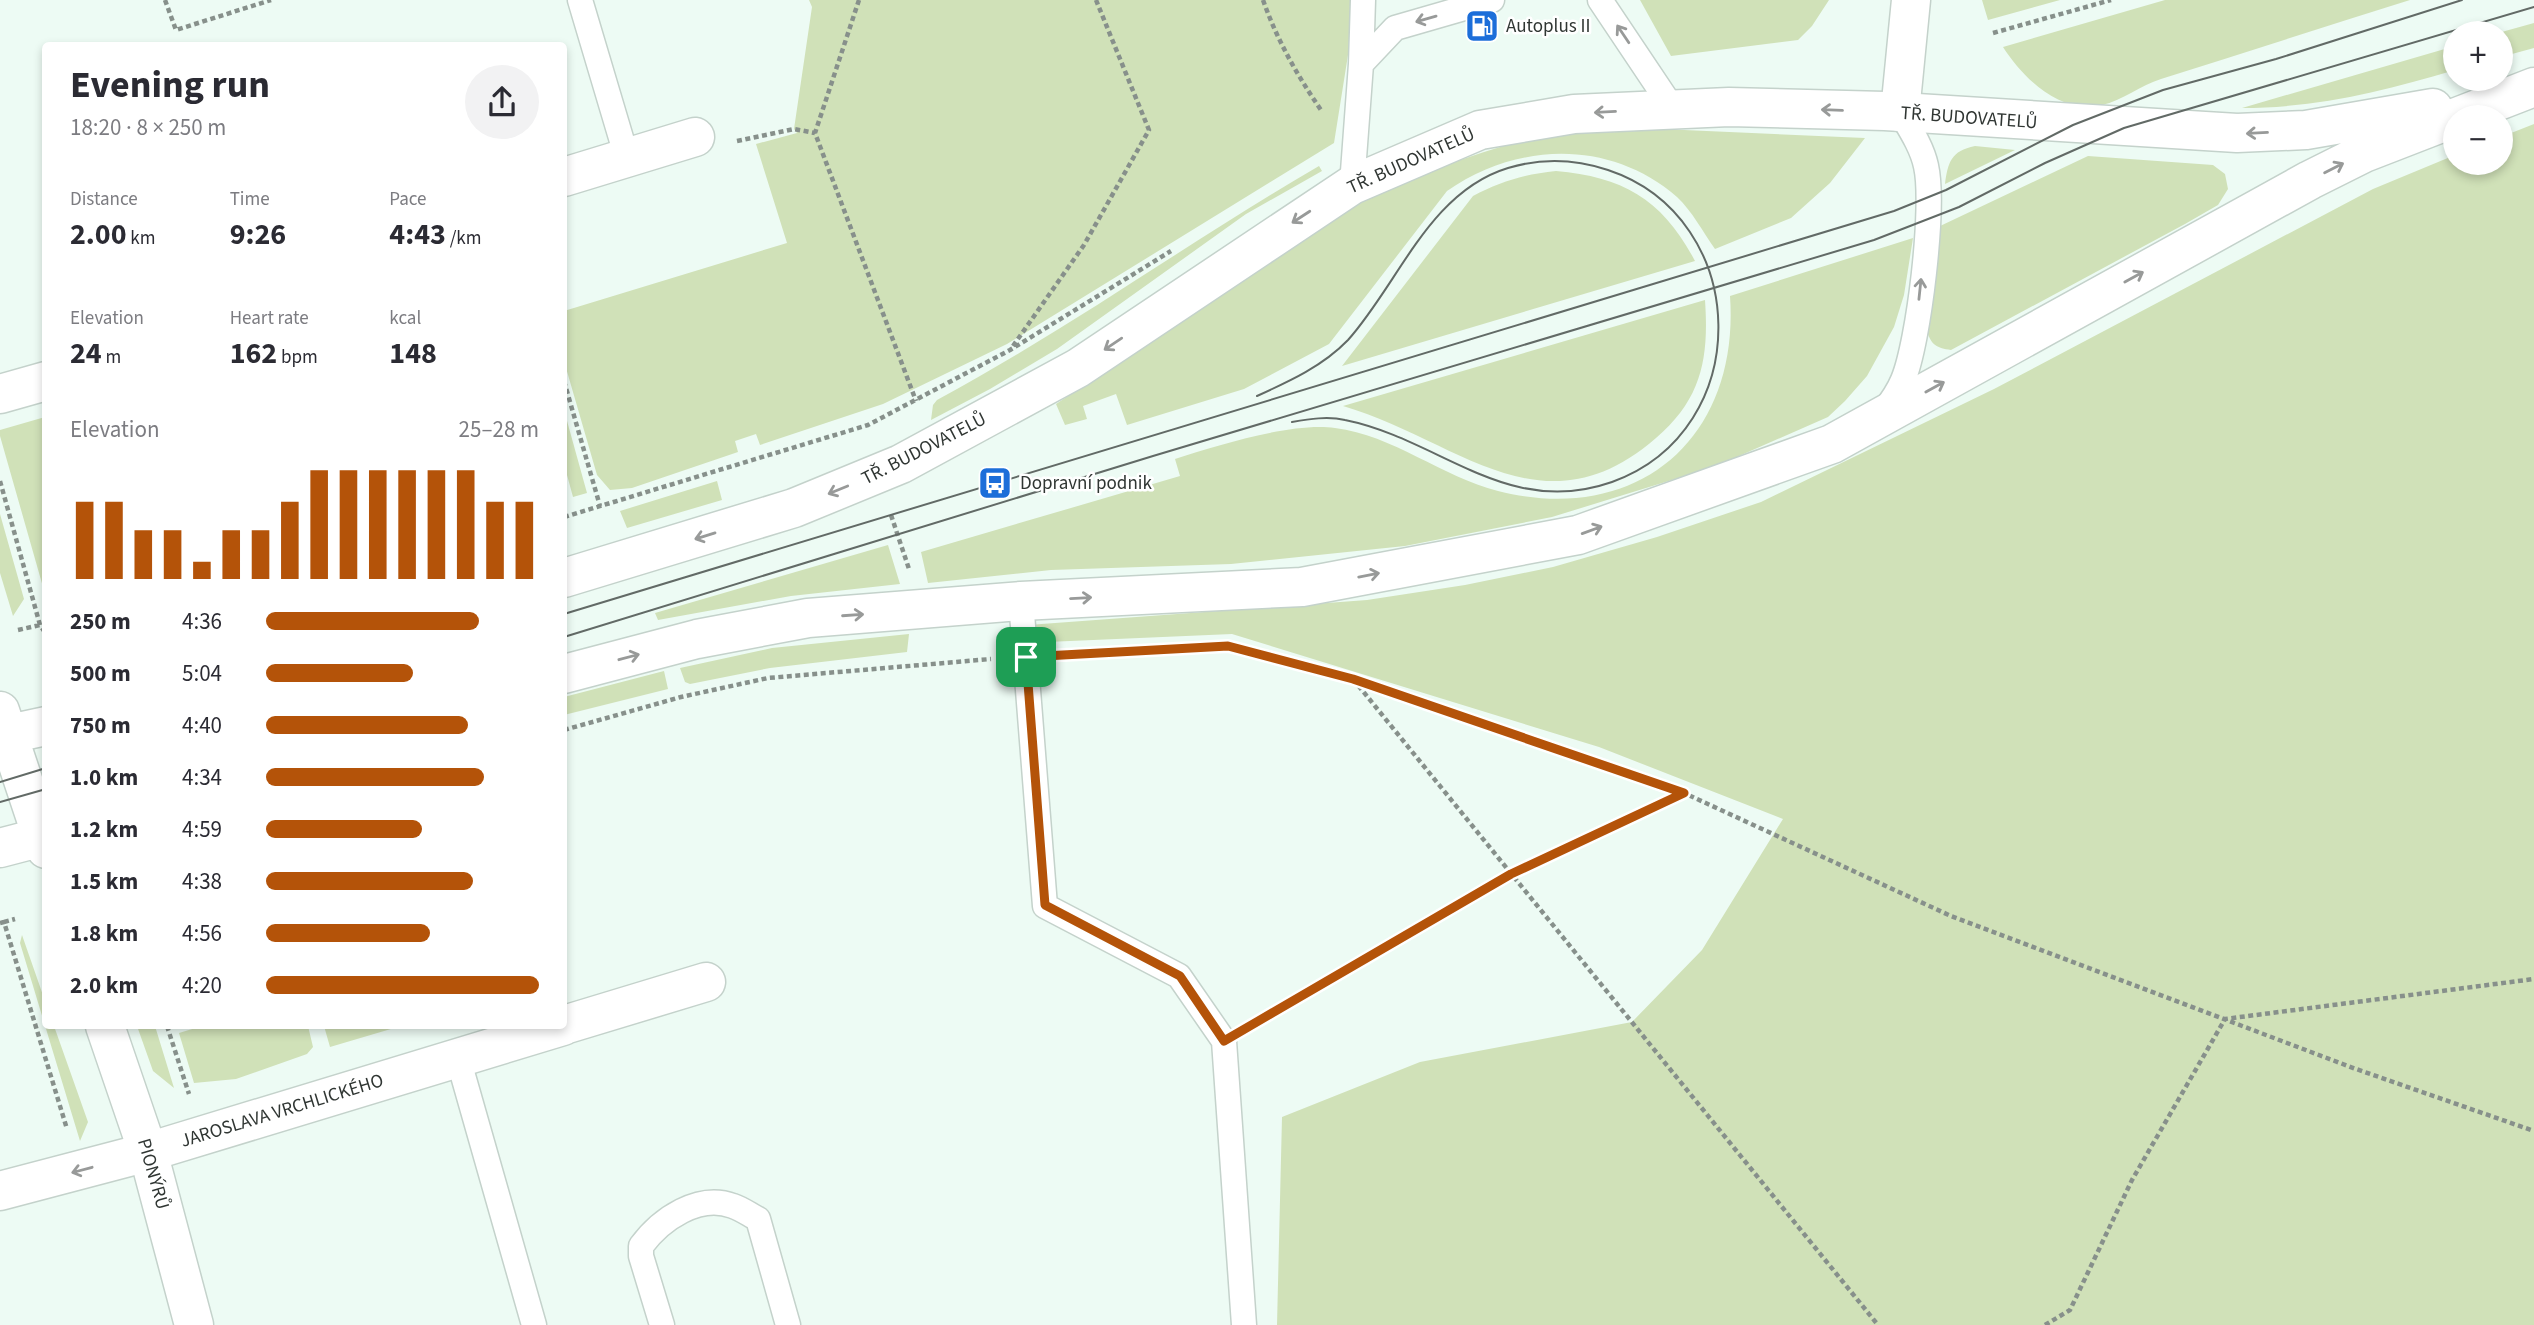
<!DOCTYPE html>
<meta charset="utf-8">
<style>
:root{--surface:#fff;--page:#f2f2f3;--text:#2b2b33;--muted:#7c7c81;--accent:#b45309}
body{margin:0;font-family:"Source Sans 3",sans-serif;background:var(--page);color:var(--text);height:100vh;display:flex;flex-direction:column;font-size:26px;white-space:nowrap}
*{box-sizing:border-box;margin:0}
p{font-size:23px;color:var(--muted)}
.icon{flex:none;width:38px;height:38px;fill:none;stroke:currentColor;stroke-width:2;stroke-linecap:round;stroke-linejoin:round}
.map{position:relative;flex:1;overflow:hidden}
.details{position:absolute;left:42px;top:42px;width:525px;height:987px;display:flex;flex-direction:column;background:var(--surface);border-radius:7px;box-shadow:0 4px 10px #0003}
.details>*{flex:none}
.buttons{position:absolute;left:2443px;top:21px;display:grid;gap:14px}
.buttons a{display:grid;place-items:center;width:70px;height:70px;border-radius:50%;background:var(--surface);box-shadow:0 4px 10px #0003;font-size:35px}
.pin{position:absolute;display:grid;place-items:center;width:60px;height:60px;color:#fff;margin:-30px;border-radius:14px;box-shadow:0 4px 10px #0006}
.round{display:grid;place-items:center;flex:none;width:74px;height:74px;border-radius:37px;background:var(--page)}
.headline{display:flex;align-items:center;justify-content:space-between;height:119px;padding:0 28px}
h1{font-size:38px;font-weight:700;line-height:52px}
.figures{display:grid;grid-template-columns:repeat(3,1fr);gap:10px;height:119px;padding:7px 28px}
.figures div{display:grid;align-content:center}
.figures b{font-size:30px;font-weight:700}
.figures small{font-size:19px;font-weight:400}
.figures p{font-size:19px}
.chart{height:196px;padding:14px 28px}
.chart p{display:flex;justify-content:space-between}
.chart svg{width:100%;height:126px;margin-top:7px;stroke:var(--accent);stroke-width:6}
ul{padding:0 28px;list-style:none;font-size:23px}
li{display:grid;grid-template-columns:112px 84px 1fr;align-items:center;height:52px}
li i{height:18px;border-radius:9px;background:var(--accent)}
.map>svg:first-child{display:block}
.green{fill:#d0e1b8}
.lines{fill:none;stroke-linecap:round;stroke-linejoin:round}
.lane-casing{stroke:#c4d2cb;stroke-width:27}
.street-casing{stroke:#c4d2cb;stroke-width:41}
.secondary-casing{stroke:#c4d2cb;stroke-width:41}
.path{stroke:#87908b;stroke-width:4.5;stroke-dasharray:5 3.5;stroke-linecap:butt}
.lane{stroke:#fff;stroke-width:24}
.street{stroke:#fff;stroke-width:38}
.secondary{stroke:#fff;stroke-width:38}
.tram{stroke:#626a66;stroke-width:2}
.oneway{stroke:#989a99}
.route-casing{stroke:#fff;stroke-width:14}
.route{stroke:#b45309;stroke-width:9}
.labels{text-anchor:middle;dominant-baseline:central;stroke-width:5;stroke-linejoin:round;paint-order:stroke}
.poi-label{font-size:19px;fill:#303633;stroke:#fff;text-anchor:start}
.street-label{font-size:19px;fill:#303633;stroke:#fff}
</style>
<div class="map">
<svg width="2534" height="1325" viewBox="0 0 2534 1325">
<rect width="100%" height="100%" fill="#edfbf4"/>
<!-- green -->
<path class="green" d="M809 0H1352L1348 55 1334 143 1007 344 883 404 760 445 756 434 735 441 738 452 632 488 610 490 597 475 564 361V311L787 243 756 144 797 133 794 129 812 7Z
M1640 0H1829L1812 26 1798 40 1671 56Z
M1982 0H2060L1988 20Z
M2165 0H2410C2327 26 2244 53 2161 79 2141 85 2122 101 2102 105 2060 115 2023 78 2003 47Z
M2534 23V48L2501 57V33H2498Z
M2455 46V70C2384 91 2317 108 2242 108Z
M2534 124V1325H1277L1282 1117 1420 1062 1632 1022 1702 950 1783 819 1599 747 1232 634 1047 642 1034 637 1028 625 1367 600 1465 585 1553 567 1657 537 1761 502 1994 389 2373 189 2455 155V163H2501V137Z
M1639 128 1865 138 1830 183 1791 218 1715 249C1703 232 1692 211 1677 197 1610 139 1517 142 1447 191L1329 344 1244 389 1127 425 1116 394 1083 406 1087 419 1065 425 1056 404 1358 203C1425 172 1499 141 1574 131 1595 128 1617 129 1639 128Z
M1975 146 2015 150 1945 184C1948 162 1951 151 1975 146Z
M2088 156 2213 165 2225 174 2228 189 2218 205 2185 224 1951 350C1937 348 1931 345 1927 331L1938 227Z
M1319 166 1322 171 1246 214 1057 349 990 389 931 420 933 405 937 400C1069 329 1190 241 1319 166Z
M1556 171C1624 177 1663 200 1695 261L1342 366 1473 196C1500 182 1525 174 1556 171Z
M1913 238 1904 295 1894 327 1867 376 1845 401 1828 417 1714 467 1552 517 1405 546 1231 564 1051 570 928 583 921 552 1180 476 1175 459C1218 445 1292 422 1335 428 1393 435 1442 477 1498 491 1637 526 1740 439 1730 296Z
M1705 300C1709 358 1702 399 1656 438 1542 537 1457 439 1343 406Z
M564 410 587 493 573 497 564 464Z
M45 417H46L45 594 0 436V430Z
M717 481 722 500 627 528 620 511Z
M0 514 24 599 13 616 0 573Z
M888 545 900 584 791 596 658 620 655 613Z
M909 634 907 652 770 668 690 684 685 682 680 668 772 648Z
M664 671 668 689 564 715V697Z
M22 935 45 1001 46 1026H54L88 1122 80 1141 20 943Z
M137 1026H155L174 1088 153 1071Z
M202 1026H308L313 1047 307 1054 236 1079 194 1083 179 1033Z
M324 1026H401L330 1047Z"/>
<g class="lines">
<defs>
<path id="lane" d="M580 0 627 158
M1600 0 1673 109
M1361 64 1363 0
M1352 185 1361 64 1395 28 1492 0
M1883 412C1891 402 1898 392 1903 380 1919 342 1935 206 1926 166 1922 147 1910 129 1900 112
M1021 601 1045 906 1179 976 1224 1041 1244 1325
M458 1058 534 1325
M662 1325 641 1256V1246C661 1219 699 1193 733 1206 742 1209 750 1215 758 1219L788 1325"/>
<path id="street" d="M1900 112 1911 0
M564 177 695 137
M0 394 46 381
M564 1025 706 982
M0 1191 148 1152 563 1026"/>
<path id="secondary" d="M564 578 794 508 901 464 1078 368 1352 185 1480 130 1574 114 1729 107 1885 111 2237 133 2306 130 2433 108
M564 674 697 639 808 618 1021 601 1302 587 1578 535 1832 444 2310 180 2364 153 2534 87
M0 711 46 849
M0 736 46 726
M0 848 46 836
M105 1026 148 1152 194 1325"/>
</defs>
<!-- lane casing -->
<use href="#lane" class="lane-casing"/>
<!-- street casing -->
<use href="#street" class="street-casing"/>
<!-- secondary casing -->
<use href="#secondary" class="secondary-casing"/>
<!-- path -->
<path class="path" d="M165 0 176 30 271 0
M859 0 815 133 916 401
M1263 0C1277 40 1297 75 1321 110
M1993 33 2111 0
M737 141 794 129 815 133
M1013 346 1084 245 1149 130 1096 0
M564 381 600 506
M0 481 40 625 46 634
M891 515 909 569
M564 517 868 425 1010 350 1171 251
M18 630 40 625
M1059 655 1228 646 1353 679 1684 793 1951 916 2356 1069 2534 1131
M1353 679 1878 1325
M564 730 681 697 768 678 991 659
M4 922 15 919
M0 923 4 922 67 1129
M1255 1023 1511 874 1684 793
M167 1026 189 1094
M2045 1325 2070 1310 2132 1180 2225 1019 2534 979"/>
<!-- lane -->
<use href="#lane" class="lane"/>
<!-- street -->
<use href="#street" class="street"/>
<!-- secondary -->
<use href="#secondary" class="secondary"/>
<!-- tram -->
<path class="tram" d="M1257 396C1290 381 1323 366 1348 340 1399 283 1429 192 1508 168 1541 158 1575 159 1608 170 1752 218 1757 430 1612 482 1507 519 1440 439 1345 420 1328 416 1309 419 1292 422
M564 614 1894 211 1946 190 2073 125 2163 90 2276 59 2462 0
M564 637 1153 456 1874 240 1959 207 2045 163 2124 128 2534 7
M0 782 46 768
M0 802 46 789"/>
</g>
<!-- one-way arrows -->
<defs><path id="oneway-shaft" d="M-6 0H5M1.5-3L5.5 0L1.5 3" fill="none" stroke-width="1.6" stroke-linecap="round" stroke-linejoin="round" transform="scale(1.75)"/></defs>
<g class="oneway">
<use href="#oneway-shaft" transform="translate(1426 19) rotate(164)"/>
<use href="#oneway-shaft" transform="translate(1623 34) rotate(-124)"/>
<use href="#oneway-shaft" transform="translate(1832 110) rotate(-178)"/>
<use href="#oneway-shaft" transform="translate(1605 112) rotate(177)"/>
<use href="#oneway-shaft" transform="translate(2257 133) rotate(177)"/>
<use href="#oneway-shaft" transform="translate(2334 168) rotate(-27)"/>
<use href="#oneway-shaft" transform="translate(1301 217) rotate(147)"/>
<use href="#oneway-shaft" transform="translate(2134 277) rotate(-29)"/>
<use href="#oneway-shaft" transform="translate(1920 289) rotate(-84)"/>
<use href="#oneway-shaft" transform="translate(1113 344) rotate(146)"/>
<use href="#oneway-shaft" transform="translate(1935 387) rotate(-29)"/>
<use href="#oneway-shaft" transform="translate(838 490) rotate(158)"/>
<use href="#oneway-shaft" transform="translate(1592 530) rotate(-20)"/>
<use href="#oneway-shaft" transform="translate(705 536) rotate(163)"/>
<use href="#oneway-shaft" transform="translate(1369 575) rotate(-11)"/>
<use href="#oneway-shaft" transform="translate(1081 598) rotate(-3)"/>
<use href="#oneway-shaft" transform="translate(853 615) rotate(-4)"/>
<use href="#oneway-shaft" transform="translate(629 657) rotate(-15)"/>
<use href="#oneway-shaft" transform="translate(82 1170) rotate(165)"/>
</g>
<g class="lines">
<defs>
<path id="route" d="M1228 646 1353 679 1684 793 1511 874 1224 1041 1180 976 1045 905 1026 657Z"/>
</defs>
<!-- route casing -->
<use href="#route" class="route-casing"/>
<!-- route -->
<use href="#route" class="route"/>
</g>
<!-- icons -->
<defs>
<symbol id="fuel-square" viewBox="-11 -11 22 22"><rect x="-9" y="-9" width="18" height="18" rx="4" fill="#1c6ed9" stroke="#fff"/><path d="M-5.5-6h7V0h2V4h1.3V-2.5L3-4.5l.8-.8L6-3V5H2.5V1h-1V6h-7ZM-4.2-4.7v3.2H.2V-4.7Z" fill="#fff"/></symbol>
<symbol id="bus-square" viewBox="-11 -11 22 22"><rect x="-9" y="-9" width="18" height="18" rx="4" fill="#1c6ed9" stroke="#fff"/><path d="M-5-6H5V4H4V6H2V4H-2V6H-4V4H-5ZM-3.5-4V0h7V-4ZM-3.5 1.2v1.5H-2V1.2ZM2 1.2v1.5H3.5V1.2Z" fill="#fff"/></symbol>
</defs>
<g fill-rule="evenodd">
<use href="#fuel-square" x="1463" y="7" width="38" height="38"/>
<use href="#bus-square" x="976" y="464" width="38" height="38"/>
</g>
<g class="labels">
<!-- poi labels -->
<g class="poi-label">
<text x="1506" y="26">Autoplus II</text>
<text x="1020" y="483">Dopravní podnik</text>
</g>
<!-- street labels -->
<g class="street-label">
<text transform="translate(1969 118) rotate(4)">TŘ. BUDOVATELŮ</text>
<text transform="translate(1411 161) rotate(-24)">TŘ. BUDOVATELŮ</text>
<text transform="translate(924 449) rotate(-27)">TŘ. BUDOVATELŮ</text>
<text transform="translate(282 1111) rotate(-17)">JAROSLAVA VRCHLICKÉHO</text>
<text transform="translate(153 1174) rotate(74)">PIONÝRŮ</text>
</g>
</g>
</svg>
<div class="buttons">
<a>+</a>
<a>−</a>
</div>
<div class="pin" style="left:1026px;top:657px;background:#1e9e55"><svg class="icon" aria-label="arrive" viewBox="0 0 24 24"><path d="M6 21V4h12l-3 4 3 4H6"/></svg></div>
<section class="details">
<div class="headline"><div><h1>Evening run</h1><p>18:20 · 8 × 250 m</p></div><a class="round"><svg class="icon" aria-label="share" viewBox="0 0 24 24"><path d="M12 15V3M7 8l5-5 5 5M5 13v7h14v-7"/></svg></a></div>
<div class="figures">
<div><p>Distance</p><b>2.00<small> km</small></b></div>
<div><p>Time</p><b>9:26</b></div>
<div><p>Pace</p><b>4:43<small> /km</small></b></div>
</div>
<div class="figures">
<div><p>Elevation</p><b>24<small> m</small></b></div>
<div><p>Heart rate</p><b>162<small> bpm</small></b></div>
<div><p>kcal</p><b>148</b></div>
</div>
<div class="chart"><p><span>Elevation</span>25–28 m</p>
<svg viewBox="0 0 160 44" preserveAspectRatio="none"><path d="M5 44V17M15 44V17M25 44V27M35 44V27M45 44V38M55 44V27M65 44V27M75 44V17M85 44V6M95 44V6M105 44V6M115 44V6M125 44V6M135 44V6M145 44V17M155 44V17"/></svg>
</div>
<ul>
<li><b>250 m</b>4:36<i style="width:78%"></i></li>
<li><b>500 m</b>5:04<i style="width:54%"></i></li>
<li><b>750 m</b>4:40<i style="width:74%"></i></li>
<li><b>1.0 km</b>4:34<i style="width:80%"></i></li>
<li><b>1.2 km</b>4:59<i style="width:57%"></i></li>
<li><b>1.5 km</b>4:38<i style="width:76%"></i></li>
<li><b>1.8 km</b>4:56<i style="width:60%"></i></li>
<li><b>2.0 km</b>4:20<i style="width:100%"></i></li>
</ul>
</section>
</div>
